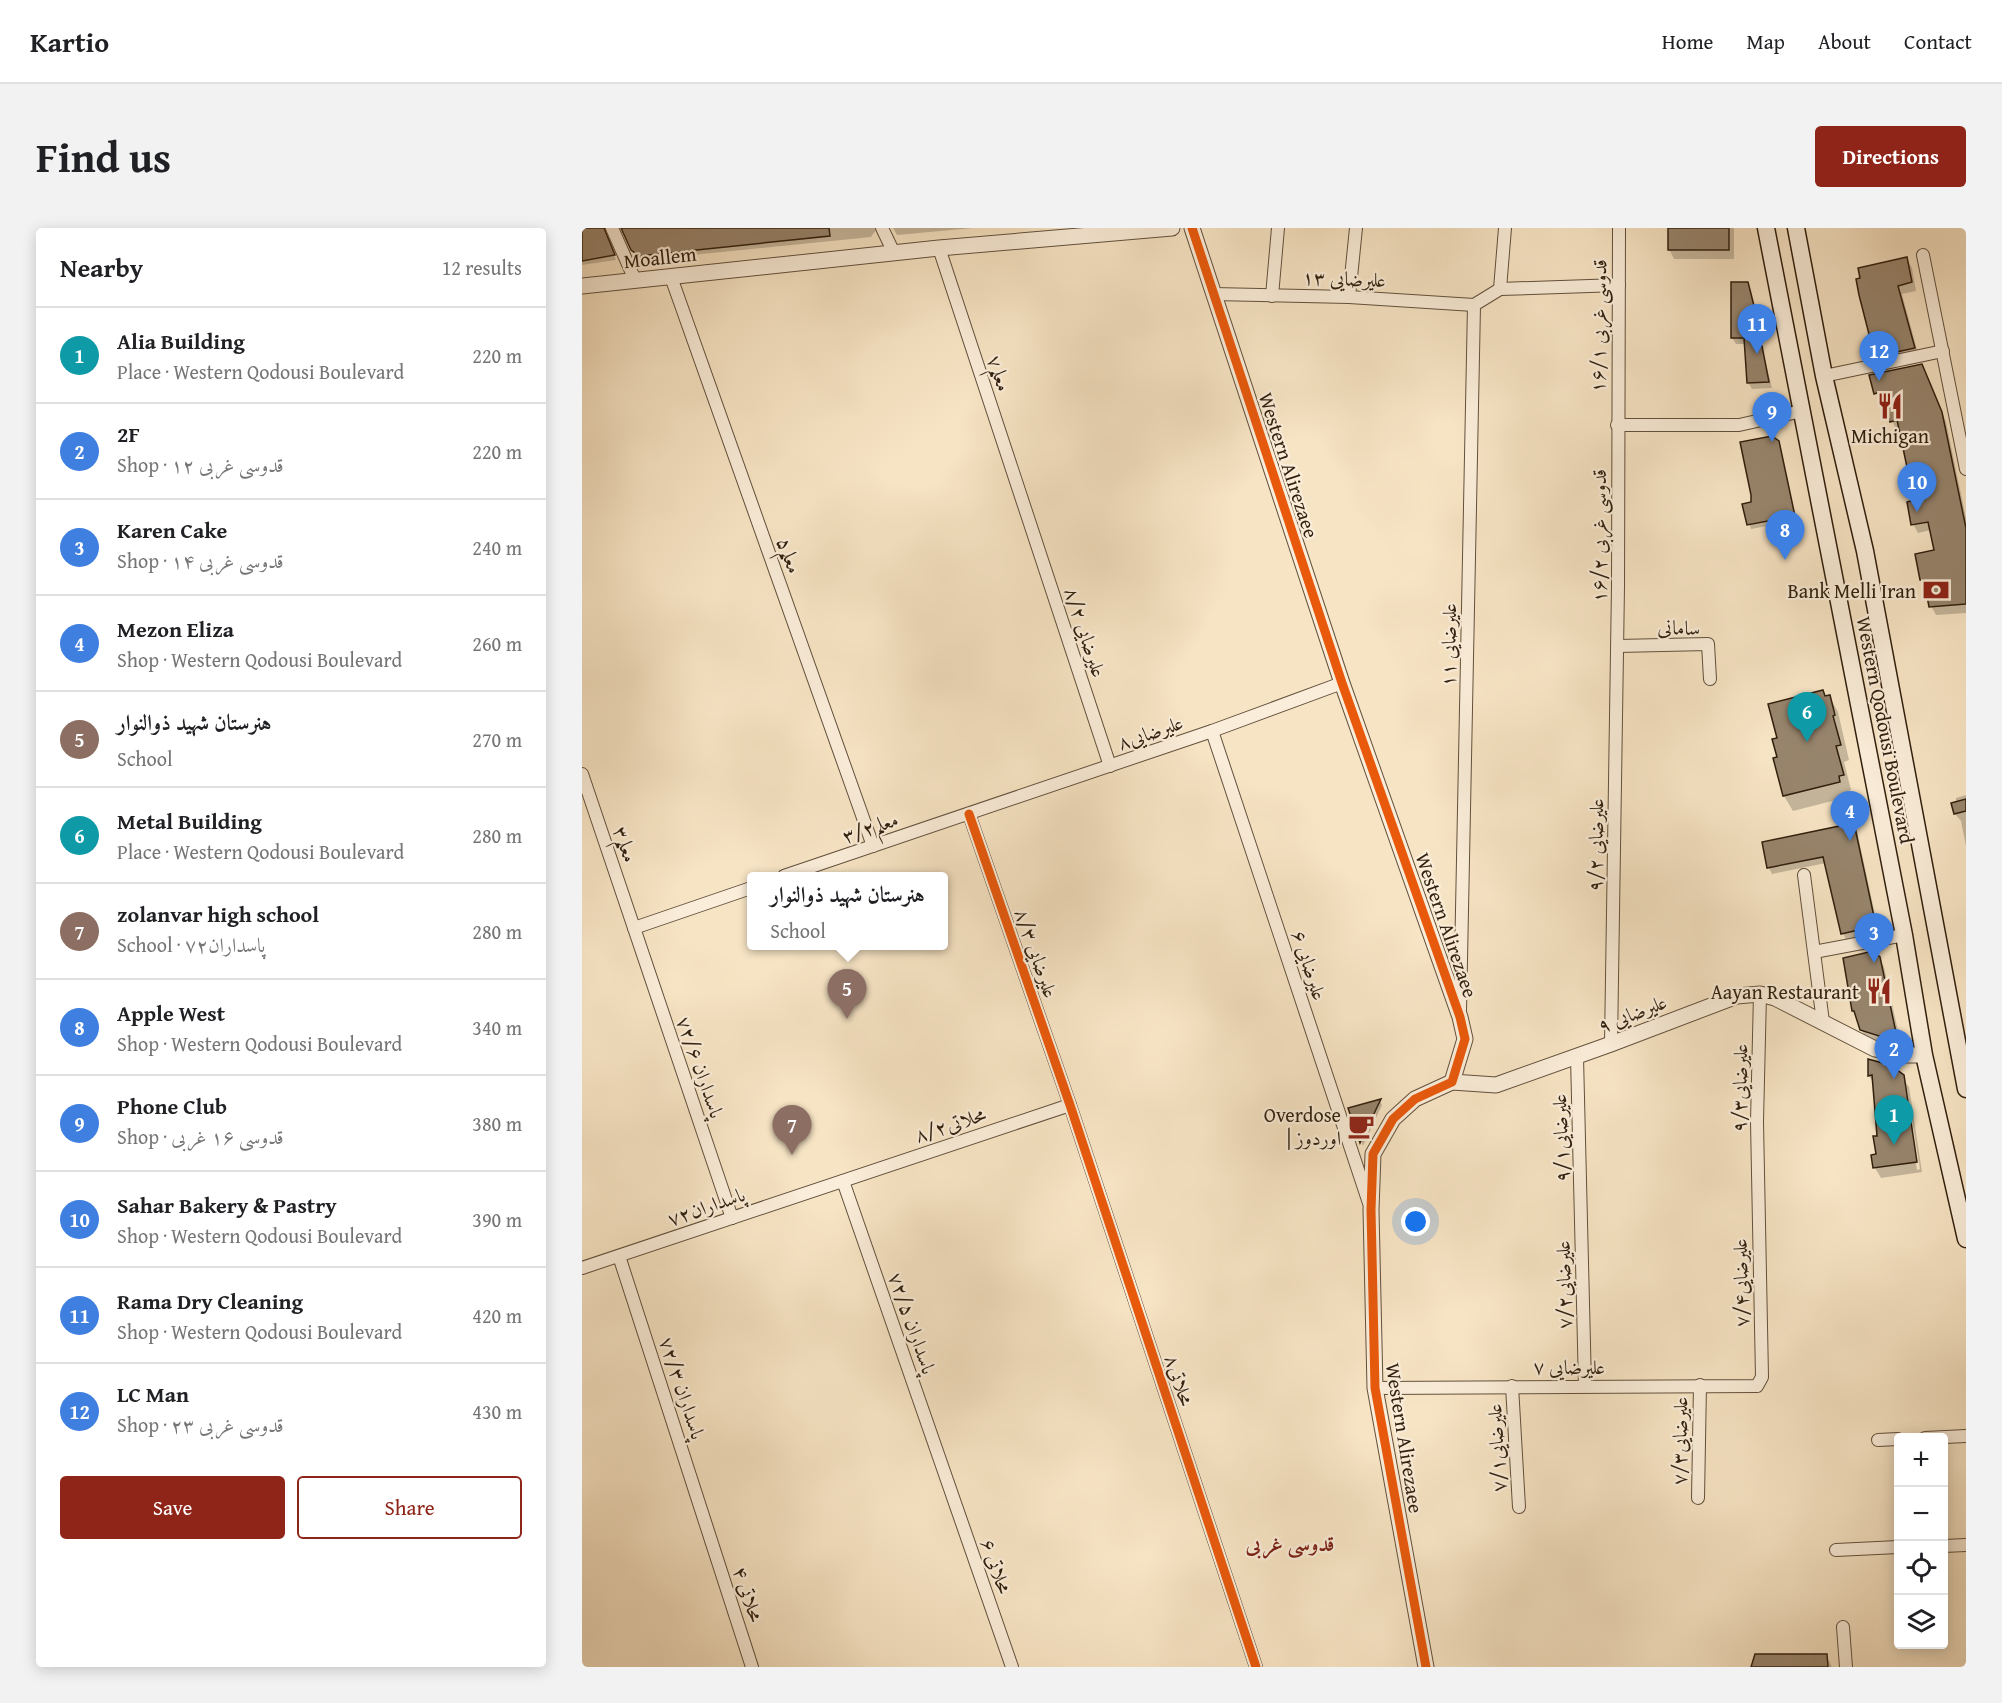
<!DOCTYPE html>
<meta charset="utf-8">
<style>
body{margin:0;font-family:"Gentium Book Plus",Amiri,serif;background:#f2f2f2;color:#202124}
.controls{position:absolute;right:18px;bottom:18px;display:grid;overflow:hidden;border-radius:6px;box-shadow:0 3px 15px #0003}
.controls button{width:54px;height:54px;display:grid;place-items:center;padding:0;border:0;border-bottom:2px solid #e0e0e0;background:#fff;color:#202124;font:30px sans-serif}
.you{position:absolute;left:834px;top:994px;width:21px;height:21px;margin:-15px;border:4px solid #fff;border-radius:50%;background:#1a73e8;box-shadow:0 0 0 9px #1a73e833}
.badge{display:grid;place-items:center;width:39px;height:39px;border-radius:50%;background:#8f2418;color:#fff;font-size:20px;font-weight:700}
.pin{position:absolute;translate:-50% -50px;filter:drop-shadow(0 2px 3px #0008)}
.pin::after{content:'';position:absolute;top:32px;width:21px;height:18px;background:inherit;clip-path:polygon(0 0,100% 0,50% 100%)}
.popup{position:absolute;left:165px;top:644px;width:201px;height:78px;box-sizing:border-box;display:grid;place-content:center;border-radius:6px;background:#fff;filter:drop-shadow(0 2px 4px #0005);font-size:20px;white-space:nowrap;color:#757577}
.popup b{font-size:22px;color:#202124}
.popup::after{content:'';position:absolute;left:50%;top:100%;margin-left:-12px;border:12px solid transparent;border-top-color:#fff}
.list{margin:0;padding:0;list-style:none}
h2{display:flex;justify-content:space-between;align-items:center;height:78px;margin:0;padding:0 24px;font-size:26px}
h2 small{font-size:20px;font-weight:400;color:#757577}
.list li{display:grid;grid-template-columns:39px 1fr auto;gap:18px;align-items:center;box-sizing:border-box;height:96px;padding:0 24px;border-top:2px solid #e0e0e0}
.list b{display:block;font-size:22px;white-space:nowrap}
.list p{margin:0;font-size:20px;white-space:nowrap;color:#757577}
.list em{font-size:20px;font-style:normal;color:#757577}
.actions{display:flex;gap:12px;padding:18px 24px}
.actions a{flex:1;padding:14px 0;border:2px solid #8f2418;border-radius:6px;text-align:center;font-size:21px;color:#8f2418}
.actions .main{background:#8f2418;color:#fff}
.icon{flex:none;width:33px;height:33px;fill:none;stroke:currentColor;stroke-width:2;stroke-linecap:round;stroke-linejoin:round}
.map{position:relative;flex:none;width:1384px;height:1439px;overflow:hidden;border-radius:6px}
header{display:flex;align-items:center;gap:36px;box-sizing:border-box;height:84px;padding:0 30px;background:#fff;border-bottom:2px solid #e0e0e0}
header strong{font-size:28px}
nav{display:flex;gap:33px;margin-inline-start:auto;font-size:21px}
.intro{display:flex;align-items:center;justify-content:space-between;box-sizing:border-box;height:144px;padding:0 36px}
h1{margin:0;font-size:42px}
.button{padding:15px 27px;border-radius:6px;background:#8f2418;color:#fff;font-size:21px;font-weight:700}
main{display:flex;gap:36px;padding:0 36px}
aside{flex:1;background:#fff;border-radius:6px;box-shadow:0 3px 15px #0003}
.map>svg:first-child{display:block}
.shadow{fill:#0003}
.building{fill:#98856d;stroke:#311f0e;stroke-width:1.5}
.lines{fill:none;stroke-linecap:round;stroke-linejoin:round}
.minor-casing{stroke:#62503c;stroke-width:14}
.tertiary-casing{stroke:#62503c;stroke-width:17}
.secondary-casing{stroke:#311f0e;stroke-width:19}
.minor{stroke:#faedd9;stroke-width:12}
.tertiary{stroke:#faedd9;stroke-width:15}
.secondary{stroke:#faedd9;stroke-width:16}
.cycleway-casing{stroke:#faedd9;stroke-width:13}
.cycleway{stroke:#e8590c;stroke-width:9}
.labels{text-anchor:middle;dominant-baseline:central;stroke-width:4.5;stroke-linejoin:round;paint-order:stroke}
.street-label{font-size:20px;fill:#311f0e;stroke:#faedd9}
.poi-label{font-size:20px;fill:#311f0e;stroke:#faedd9;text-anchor:end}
.neighbourhood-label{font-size:21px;font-weight:bold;fill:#7a1f14;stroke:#faedd9}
</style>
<header>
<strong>Kartio</strong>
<nav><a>Home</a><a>Map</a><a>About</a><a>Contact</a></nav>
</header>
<div class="intro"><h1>Find us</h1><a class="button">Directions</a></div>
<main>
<aside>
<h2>Nearby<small>12 results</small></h2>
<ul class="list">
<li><span class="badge" style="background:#0f9aa8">1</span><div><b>Alia Building</b><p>Place · Western Qodousi Boulevard</p></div><em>220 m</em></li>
<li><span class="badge" style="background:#3f7fe0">2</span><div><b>2F</b><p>Shop · ۱۲ قدوسی غربی</p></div><em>220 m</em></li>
<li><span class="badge" style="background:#3f7fe0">3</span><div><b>Karen Cake</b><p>Shop · ۱۴ قدوسی غربی</p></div><em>240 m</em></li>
<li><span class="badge" style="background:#3f7fe0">4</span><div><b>Mezon Eliza</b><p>Shop · Western Qodousi Boulevard</p></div><em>260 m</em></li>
<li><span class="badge" style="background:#8d6e63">5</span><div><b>هنرستان شهید ذوالنوار</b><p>School</p></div><em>270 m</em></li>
<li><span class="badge" style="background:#0f9aa8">6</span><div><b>Metal Building</b><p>Place · Western Qodousi Boulevard</p></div><em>280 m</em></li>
<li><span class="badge" style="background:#8d6e63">7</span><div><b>zolanvar high school</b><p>School · پاسداران۷۲</p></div><em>280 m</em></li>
<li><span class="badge" style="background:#3f7fe0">8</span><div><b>Apple West</b><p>Shop · Western Qodousi Boulevard</p></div><em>340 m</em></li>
<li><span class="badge" style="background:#3f7fe0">9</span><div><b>Phone Club</b><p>Shop · قدوسی ۱۶ غربی</p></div><em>380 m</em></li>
<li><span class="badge" style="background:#3f7fe0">10</span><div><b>Sahar Bakery &amp; Pastry</b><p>Shop · Western Qodousi Boulevard</p></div><em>390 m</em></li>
<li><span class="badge" style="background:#3f7fe0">11</span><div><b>Rama Dry Cleaning</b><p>Shop · Western Qodousi Boulevard</p></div><em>420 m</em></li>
<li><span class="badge" style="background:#3f7fe0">12</span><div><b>LC Man</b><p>Shop · ۲۳ قدوسی غربی</p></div><em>430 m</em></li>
</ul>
<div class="actions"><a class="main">Save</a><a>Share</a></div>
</aside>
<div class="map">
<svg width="1384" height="1439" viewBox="0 0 1384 1439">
<rect width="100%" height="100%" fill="#f7e4c4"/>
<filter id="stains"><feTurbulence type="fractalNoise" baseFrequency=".00333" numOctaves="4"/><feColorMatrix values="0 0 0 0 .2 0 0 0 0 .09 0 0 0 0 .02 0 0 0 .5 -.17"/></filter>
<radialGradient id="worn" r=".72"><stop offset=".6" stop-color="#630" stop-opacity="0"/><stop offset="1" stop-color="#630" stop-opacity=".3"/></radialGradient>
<g class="shadow">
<polygon points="0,0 26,0 24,6 34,32 0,37"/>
<polygon points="41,0 295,0 289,9 60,32 53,27"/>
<polygon points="311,0 391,0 315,7"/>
<polygon points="1087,0 1152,0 1152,31 1092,31 1087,21"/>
<polygon points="1325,31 1330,40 1334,63 1320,66 1337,129 1303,136 1289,109"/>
<polygon points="1165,55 1169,62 1177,95 1181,123 1190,160 1170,161 1166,154 1164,116 1154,116 1150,110"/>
<polygon points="1339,138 1364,194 1384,290 1384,385 1354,387 1349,378 1345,360 1340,352 1354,324 1349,302 1336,305 1331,296 1334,274 1318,201 1314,202 1302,173 1299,174 1294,165"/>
<polygon points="1196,215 1213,293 1169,301 1162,277 1171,275"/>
<polygon points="1247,468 1256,484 1267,532 1262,534 1269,562 1264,564 1266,569 1211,583 1202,568 1193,531 1197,531 1197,511 1243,469"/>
<polygon points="1384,567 1384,618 1379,593 1373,586 1374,570"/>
<polygon points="1271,597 1275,603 1297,705 1264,712 1261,705 1244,635 1190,646 1187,640 1182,616"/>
<polygon points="1297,730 1302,739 1320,821 1284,811 1271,783"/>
<polygon points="1287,833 1321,848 1323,853 1321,853 1335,942 1338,941 1324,855 1327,859 1340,944 1299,950 1293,940 1296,928 1296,909 1292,856 1287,848"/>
<polygon points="798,873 800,877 781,918 768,881"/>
<polygon points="1244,1427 1250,1439 1170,1439"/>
</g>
<g class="building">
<polygon points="0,0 22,0 33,27 0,33"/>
<polygon points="39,0 247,0 248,8 57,28 49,22"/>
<rect x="1086" y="0" width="61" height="22"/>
<polygon points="1325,29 1330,54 1316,58 1333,120 1296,128 1292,109 1288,110 1277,67 1274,51 1278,50 1276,40"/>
<polygon points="1149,54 1166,54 1174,86 1178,118 1180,118 1187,154 1165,155 1162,110 1149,110"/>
<polygon points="1340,136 1360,184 1384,300 1384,376 1347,379 1342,352 1338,352 1333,326 1352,322 1346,294 1329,297 1325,274 1332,272 1315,192 1308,194 1298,164 1292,166 1287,147"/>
<polygon points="1190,208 1197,213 1213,288 1165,297 1160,276 1169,274 1169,267 1158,214"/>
<polygon points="1241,462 1243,468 1248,467 1253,487 1251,488 1259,517 1254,518 1262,547 1257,548 1258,554 1201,568 1191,530 1195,529 1190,511 1195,510 1186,476"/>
<polygon points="1384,571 1384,583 1372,586 1369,575"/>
<polygon points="1272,595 1294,698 1259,706 1241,629 1185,640 1180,614"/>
<polygon points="1291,723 1298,729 1316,814 1278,802 1272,783 1270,783 1261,730"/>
<polygon points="1286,831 1308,837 1322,847 1335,934 1291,940 1289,927 1294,926 1291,908 1295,908 1290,847 1286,848"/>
<polygon points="799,871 778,915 766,880"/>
<polygon points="1173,1426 1245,1426 1246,1439 1169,1439"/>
</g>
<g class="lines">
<g class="minor-casing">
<g id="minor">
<polyline points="30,0 53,52"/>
<polyline points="300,0 312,25"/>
<polyline points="357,20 528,538"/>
<polyline points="1341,27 1384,241"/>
<polyline points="89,49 291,618"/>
<polyline points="918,61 1037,57"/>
<polyline points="918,61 923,0"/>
<polyline points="631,66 767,69 892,77"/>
<polyline points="690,68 696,0"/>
<polyline points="767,69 774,0"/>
<polyline points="1242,148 1361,123"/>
<polyline points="1035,197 1157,197 1220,183"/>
<polyline points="1036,418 1126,416 1128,451"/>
<polyline points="630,503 787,975"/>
<polyline points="0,546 150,990"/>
<polyline points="387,586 488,877 674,1439"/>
<polyline points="1222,647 1241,794"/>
<polyline points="202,648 630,503 760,455"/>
<polyline points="52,700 169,660"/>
<polyline points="1232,724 1322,707"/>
<polyline points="878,783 892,77 918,61"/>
<polyline points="1029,816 1036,358 1037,0"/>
<polyline points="995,829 1003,1158"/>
<polyline points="261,953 430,1439"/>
<polyline points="37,1028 170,1439"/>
<polyline points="0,1040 488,877"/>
<polyline points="930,1158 937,1279"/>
<polyline points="793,1160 1175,1158 1180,1149 1175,894 1178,766"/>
<polyline points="1343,1210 1384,1208"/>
<polyline points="1296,1212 1316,1211"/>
<polyline points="1116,1270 1118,1157"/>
<polyline points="1362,1318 1384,1317"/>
<polyline points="1254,1322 1316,1319"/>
<polyline points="1261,1399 1264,1439"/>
</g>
</g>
<g class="tertiary-casing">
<g id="tertiary">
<polyline points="610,0 760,455 878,789 883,811 870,854 833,871 811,891 791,926 789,982 793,1160 844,1439"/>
<polyline points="0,58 357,20 590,0"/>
<polyline points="870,854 914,857 1029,816 1155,768 1178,766 1193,770 1293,821 1320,827 1342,827"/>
</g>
</g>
<g class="secondary-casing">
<g id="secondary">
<polyline points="1184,0 1322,707 1342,827 1384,1011"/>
<polyline points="1214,0 1242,148 1283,323 1384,861"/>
</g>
</g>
<use href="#minor" class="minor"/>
<use href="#tertiary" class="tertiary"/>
<use href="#secondary" class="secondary"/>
<g class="cycleway-casing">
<g id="cycleway">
<polyline points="610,0 760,455 878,789 883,811 870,854 833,871 811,891 791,926 789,982 793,1160 844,1439"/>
<polyline points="387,586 488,877 674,1439"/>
</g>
</g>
<use href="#cycleway" class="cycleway"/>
</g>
<defs>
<g id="restaurant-bare" transform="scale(2.07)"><path d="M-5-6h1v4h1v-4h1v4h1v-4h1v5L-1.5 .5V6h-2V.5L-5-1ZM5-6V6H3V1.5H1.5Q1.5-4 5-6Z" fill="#8f2418" stroke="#faedd9" stroke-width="2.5" paint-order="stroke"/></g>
<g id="bank-bare" transform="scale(2.07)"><path d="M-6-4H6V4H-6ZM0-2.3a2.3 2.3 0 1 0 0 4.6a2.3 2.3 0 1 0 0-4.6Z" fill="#8f2418" stroke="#faedd9" stroke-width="2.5" paint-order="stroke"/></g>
<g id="cafe-bare" transform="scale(2.07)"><path d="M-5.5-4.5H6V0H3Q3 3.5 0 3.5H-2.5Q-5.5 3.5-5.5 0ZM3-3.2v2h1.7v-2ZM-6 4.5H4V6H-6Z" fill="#8f2418" stroke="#faedd9" stroke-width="2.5" paint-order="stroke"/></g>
</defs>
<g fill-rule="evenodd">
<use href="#restaurant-bare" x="1308" y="178"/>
<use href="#bank-bare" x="1354" y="362"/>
<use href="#restaurant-bare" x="1297" y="763"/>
<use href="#cafe-bare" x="779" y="898"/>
</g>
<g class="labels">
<g class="street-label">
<text transform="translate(78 29) rotate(-6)">Moallem</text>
<text transform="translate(762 50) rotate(2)">۱۳ علیرضایی</text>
<text transform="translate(1016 98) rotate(-89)">۱۶/۱ قدوسی غربی</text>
<text transform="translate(418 145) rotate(72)">معلم۷</text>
<text transform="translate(707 237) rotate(72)">Western Alirezaee</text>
<text transform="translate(1016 308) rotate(-90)">۱۶/۲ قدوسی غربی</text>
<text transform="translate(208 327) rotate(70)">معلم۵</text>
<text transform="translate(1097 399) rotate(2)">سامانی</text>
<text transform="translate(504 404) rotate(72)">علیرضایی ۸/۲</text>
<text transform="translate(866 417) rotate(-89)">۱۱ علیرضایی</text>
<text transform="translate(1304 502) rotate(79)">Western Qodousi Boulevard</text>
<text transform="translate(568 504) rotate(-19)">علیرضایی۸</text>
<text transform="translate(288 599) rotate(-19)">معلم۳/۲</text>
<text transform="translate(44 616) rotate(71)">معلم۳</text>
<text transform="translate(1013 617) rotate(-89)">۹/۲ علیرضایی</text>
<text transform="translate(865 697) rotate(71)">Western Alirezaee</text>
<text transform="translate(455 725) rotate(71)">۸/۳ علیرضایی</text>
<text transform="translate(728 737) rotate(72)">۶ علیرضایی</text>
<text transform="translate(1050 785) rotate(-21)">۹ علیرضایی</text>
<text transform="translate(119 839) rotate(71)">۷۲/۶ پاسداران</text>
<text transform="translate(1157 860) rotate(-89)">علیرضایی۹/۳</text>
<text transform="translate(368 896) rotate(-18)">محلاتی۸/۲</text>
<text transform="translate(978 910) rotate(-92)">علیرضایی۹/۱</text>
<text transform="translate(124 978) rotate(-19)">پاسداران۷۲</text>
<text transform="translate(1158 1055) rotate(-91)">علیرضایی۷/۴</text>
<text transform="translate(981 1057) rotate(-91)">علیرضایی۷/۲</text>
<text transform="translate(331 1095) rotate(71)">۷۲/۵ پاسداران</text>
<text x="987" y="1138">۷ علیرضایی</text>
<text transform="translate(598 1152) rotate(72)">محلاتی۸</text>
<text transform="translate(101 1160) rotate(72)">۷۲/۳ پاسداران</text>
<text transform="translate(823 1210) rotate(81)">Western Alirezaee</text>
<text transform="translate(1097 1213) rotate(-89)">علیرضایی۷/۳</text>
<text transform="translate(914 1220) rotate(-93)">علیرضایی۷/۱</text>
<text transform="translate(415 1338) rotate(71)">۶ محلاتی</text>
<text transform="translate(167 1366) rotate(72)">۴ محلاتی</text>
</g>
<g class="poi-label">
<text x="1308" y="207" text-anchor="middle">Michigan</text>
<text x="1334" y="362">Bank Melli Iran</text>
<text x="1277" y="763">Aayan Restaurant</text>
<text x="759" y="886">Overdose<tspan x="759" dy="23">| اوردوز</tspan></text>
</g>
<g class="neighbourhood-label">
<text x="708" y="1315">قدوسی غربی</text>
</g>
</g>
<rect width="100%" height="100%" filter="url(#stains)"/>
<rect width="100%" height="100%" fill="url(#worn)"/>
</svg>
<div class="controls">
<button>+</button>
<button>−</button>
<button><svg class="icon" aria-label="locate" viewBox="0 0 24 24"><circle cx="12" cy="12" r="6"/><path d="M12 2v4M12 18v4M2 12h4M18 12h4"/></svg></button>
<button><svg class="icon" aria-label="layers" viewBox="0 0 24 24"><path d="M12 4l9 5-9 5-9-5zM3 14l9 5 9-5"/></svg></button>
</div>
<div class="you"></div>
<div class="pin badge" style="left:1312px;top:917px;background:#0f9aa8">1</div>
<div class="pin badge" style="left:1312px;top:851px;background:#3f7fe0">2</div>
<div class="pin badge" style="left:1292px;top:735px;background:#3f7fe0">3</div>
<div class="pin badge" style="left:1268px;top:613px;background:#3f7fe0">4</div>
<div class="pin badge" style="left:265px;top:791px;background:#8d6e63">5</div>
<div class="popup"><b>هنرستان شهید ذوالنوار</b>School</div>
<div class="pin badge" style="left:1225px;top:514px;background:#0f9aa8">6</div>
<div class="pin badge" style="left:210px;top:927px;background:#8d6e63">7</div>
<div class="pin badge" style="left:1203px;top:332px;background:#3f7fe0">8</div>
<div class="pin badge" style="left:1190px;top:214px;background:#3f7fe0">9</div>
<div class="pin badge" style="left:1335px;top:284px;background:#3f7fe0">10</div>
<div class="pin badge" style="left:1175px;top:126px;background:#3f7fe0">11</div>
<div class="pin badge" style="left:1297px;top:153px;background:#3f7fe0">12</div>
</div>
</main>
